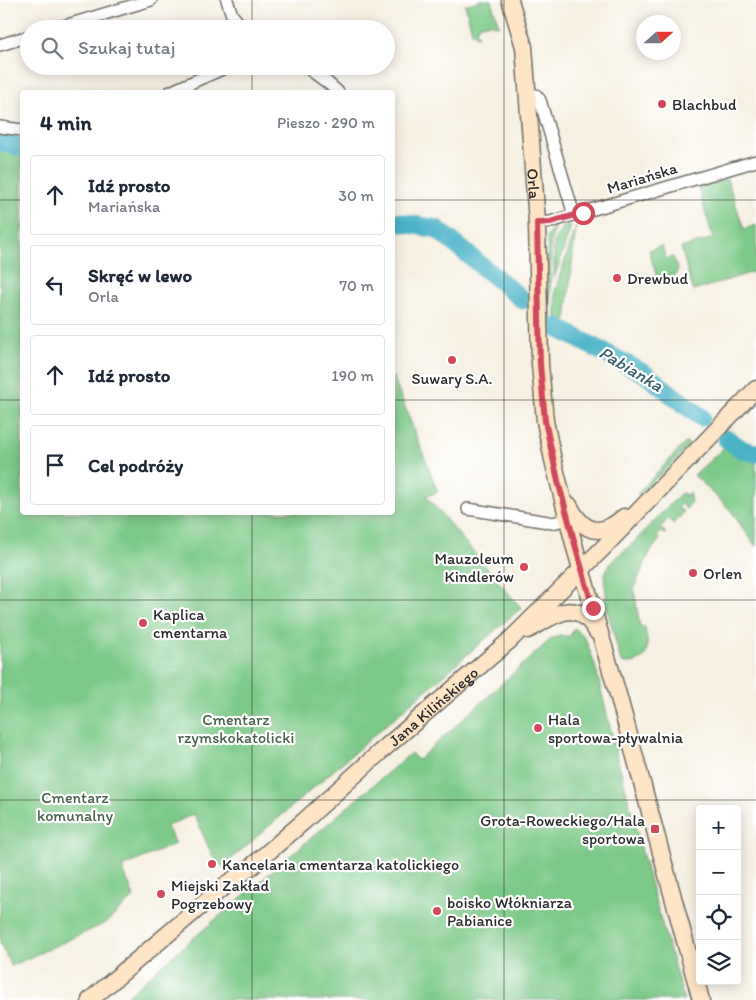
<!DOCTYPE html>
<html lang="pl">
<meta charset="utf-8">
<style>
body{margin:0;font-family:Itim,sans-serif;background:#f2f2f3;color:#1f2937}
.controls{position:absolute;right:15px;bottom:15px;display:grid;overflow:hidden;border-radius:5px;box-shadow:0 2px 12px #0003}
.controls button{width:45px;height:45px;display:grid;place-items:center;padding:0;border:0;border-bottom:1px solid #e0e1e3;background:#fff;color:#1f2937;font:25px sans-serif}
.compass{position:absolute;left:636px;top:15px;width:45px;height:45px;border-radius:50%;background:#fff;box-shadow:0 2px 12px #0003;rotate:69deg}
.stop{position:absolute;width:15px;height:15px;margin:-11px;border:4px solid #d1495b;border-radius:50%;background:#fff}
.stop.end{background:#d1495b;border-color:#fff;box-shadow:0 1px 5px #0008}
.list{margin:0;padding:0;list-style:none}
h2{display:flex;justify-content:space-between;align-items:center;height:65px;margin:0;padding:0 20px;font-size:21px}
h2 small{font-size:16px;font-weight:400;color:#747a83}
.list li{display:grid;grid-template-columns:32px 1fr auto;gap:15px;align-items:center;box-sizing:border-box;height:80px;margin:0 10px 10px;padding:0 10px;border:1px solid #e0e1e3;border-radius:5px}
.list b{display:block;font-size:19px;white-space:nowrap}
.list p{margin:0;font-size:16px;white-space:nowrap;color:#747a83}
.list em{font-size:16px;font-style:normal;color:#747a83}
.icon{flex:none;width:28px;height:28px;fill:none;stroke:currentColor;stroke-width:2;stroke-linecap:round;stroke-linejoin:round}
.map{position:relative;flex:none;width:756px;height:1000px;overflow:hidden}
.search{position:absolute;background:#fff;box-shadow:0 2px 12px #0003;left:20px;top:20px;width:375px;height:55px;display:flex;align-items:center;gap:12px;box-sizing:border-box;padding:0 18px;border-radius:28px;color:#747a83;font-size:19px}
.panel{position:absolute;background:#fff;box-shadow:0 2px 12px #0003;left:20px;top:90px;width:375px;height:425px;border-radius:5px}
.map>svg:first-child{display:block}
.green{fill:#7dc987;stroke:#547a59}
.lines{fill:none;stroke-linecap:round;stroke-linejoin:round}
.river{stroke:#49b2c7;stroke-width:19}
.street-casing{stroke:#72706b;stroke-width:14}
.secondary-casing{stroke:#72706b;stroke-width:19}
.street{stroke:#fff;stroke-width:11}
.secondary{stroke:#fde5c5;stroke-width:16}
.route{stroke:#d1495b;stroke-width:6}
.grid{fill:none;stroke:#2b2b2b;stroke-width:1;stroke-opacity:0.55}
.poi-dot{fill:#d1495b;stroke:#fff;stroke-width:2}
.labels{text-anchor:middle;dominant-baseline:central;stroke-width:4.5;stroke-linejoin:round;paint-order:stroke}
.poi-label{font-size:16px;fill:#2b2b2b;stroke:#fff;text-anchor:start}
.street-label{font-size:16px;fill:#2b2b2b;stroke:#fff}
.park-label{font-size:16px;fill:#48624b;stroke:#fff}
.water-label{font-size:18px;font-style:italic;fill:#376169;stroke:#fff}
</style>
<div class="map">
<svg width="756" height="1000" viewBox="0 0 756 1000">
<rect width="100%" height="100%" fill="#fff"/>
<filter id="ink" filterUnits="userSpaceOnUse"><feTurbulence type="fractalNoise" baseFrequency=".02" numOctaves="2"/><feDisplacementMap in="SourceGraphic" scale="10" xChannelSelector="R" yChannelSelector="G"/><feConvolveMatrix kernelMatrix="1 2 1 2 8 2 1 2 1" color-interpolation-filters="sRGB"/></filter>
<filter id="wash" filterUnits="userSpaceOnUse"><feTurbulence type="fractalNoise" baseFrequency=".0096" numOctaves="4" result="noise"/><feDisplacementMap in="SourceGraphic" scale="20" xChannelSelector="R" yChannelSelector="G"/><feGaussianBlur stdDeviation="1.12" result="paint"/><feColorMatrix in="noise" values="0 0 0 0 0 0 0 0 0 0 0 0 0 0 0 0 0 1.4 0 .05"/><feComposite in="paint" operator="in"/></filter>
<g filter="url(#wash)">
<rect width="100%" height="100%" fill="#f6f0e1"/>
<g class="green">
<polygon points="481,0 491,0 499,26 491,24 490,23 478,26 478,28 476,29 478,36 476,36 472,32 465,5"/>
<polygon points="0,147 22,153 22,512 392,512 393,376 438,492 426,496 521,608 222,867 212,855 194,814 167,826 175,844 122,867 134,897 106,923 11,966 0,943"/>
<polygon points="727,179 744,229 756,225 756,271 693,291 681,248 713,238 698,188"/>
<polygon points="570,225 571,226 554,279 554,240 562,228"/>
<polygon points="576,227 566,321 556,317 555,290"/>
<polygon points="555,228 555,230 551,240 550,350 547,342 547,237 552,229"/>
<polygon points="662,246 666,259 673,257 678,270 675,275 662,279 657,277 656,275 649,250"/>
<polygon points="731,441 743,450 756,453 756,547 731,511 694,475"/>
<polygon points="686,442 688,444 688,446 671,465 639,494 637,494"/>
<path d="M689 492 691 502 686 509 684 507 685 506 682 504 678 508 684 512 673 524 668 519 660 528 666 533 665 534 662 532 657 536 660 539 650 552 634 588 640 627H645C646 634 648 642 647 648 646 662 632 665 621 662L605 601C609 591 601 584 606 571 612 558 623 553 633 543 649 527 663 511 679 495L682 493 686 495Z"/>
<polygon points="574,628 580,633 586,640 595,665 617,756 650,882 684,1000 123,1000 163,964 411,753 418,760 552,638 560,636 570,636"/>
</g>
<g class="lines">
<g class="river">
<polyline points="0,141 22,147"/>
<polyline points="392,221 437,229 523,300"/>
<polyline points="556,327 645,374 701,417"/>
<polyline points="727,439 743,450 756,453"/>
</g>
</g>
</g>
<g filter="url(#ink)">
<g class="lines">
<g class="street-casing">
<g id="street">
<polyline points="227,0 232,15 244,29"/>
<polyline points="54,29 151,0"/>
<polyline points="0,45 29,36"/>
<polyline points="305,66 328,83 338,92"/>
<polyline points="170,92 229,66"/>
<polyline points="528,96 536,95 540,100 574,215"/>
<polyline points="0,127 22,130"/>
<polyline points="537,223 550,222 756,161"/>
<polyline points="468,509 548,522 552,523 568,519"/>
</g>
</g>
<g class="secondary-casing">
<g id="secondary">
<path id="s1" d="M510 0 524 47 537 223 540 364 545 421 553 460 575 548 619 698 701 1000"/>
<path d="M569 505C583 533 600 538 624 517"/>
<path d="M528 630C554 616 576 595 597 632"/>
<path id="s2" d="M90 1000 228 883 251 867 303 822 380 752 509 641 602 549 756 389"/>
</g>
</g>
<use href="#street" class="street"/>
<use href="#secondary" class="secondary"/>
</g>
</g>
<g class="lines" filter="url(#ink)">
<polyline class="route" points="583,213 550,222 537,223 540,364 545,421 558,481 576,548 593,608"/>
</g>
<path class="grid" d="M252 0V29M504 0V1000M252 66V92M0 200H22M392 200H756M0 400H22M392 400H756M252 512V1000M0 600H756M0 800H756"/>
<g class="poi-dot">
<circle cx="662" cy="104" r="5"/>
<circle cx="617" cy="278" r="5"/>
<circle cx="452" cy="360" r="5"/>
<circle cx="524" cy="567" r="5"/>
<circle cx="693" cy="573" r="5"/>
<circle cx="143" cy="623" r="5"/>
<circle cx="538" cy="728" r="5"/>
<rect x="650" y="824" width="10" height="10" rx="2.5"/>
<circle cx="212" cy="864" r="5"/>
<circle cx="161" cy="894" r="5"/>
<circle cx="437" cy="911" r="5"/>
</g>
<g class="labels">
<g class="poi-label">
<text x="672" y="104">Blachbud</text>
<text x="627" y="278">Drewbud</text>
<text x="452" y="378" text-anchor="middle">Suwary S.A.</text>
<text x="514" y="558" text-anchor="end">Mauzoleum<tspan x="514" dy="18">Kindlerów</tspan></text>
<text x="703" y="573">Orlen</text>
<text x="153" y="614">Kaplica<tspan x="153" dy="18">cmentarna</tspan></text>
<text x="548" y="719">Hala<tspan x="548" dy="18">sportowa-pływalnia</tspan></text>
<text x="645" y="820" text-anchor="end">Grota-Roweckiego/Hala<tspan x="645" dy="18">sportowa</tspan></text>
<text x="222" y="864">Kancelaria cmentarza katolickiego</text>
<text x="171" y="885">Miejski Zakład<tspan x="171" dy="18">Pogrzebowy</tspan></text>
<text x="447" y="902">boisko Włókniarza<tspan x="447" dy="18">Pabianice</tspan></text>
</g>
<g class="street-label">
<text transform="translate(642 178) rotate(-17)">Mariańska</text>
<text stroke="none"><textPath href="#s1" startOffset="186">Orla</textPath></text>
<text stroke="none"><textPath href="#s2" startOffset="452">Jana Kilińskiego</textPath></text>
</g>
<g class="park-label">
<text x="236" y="719">Cmentarz<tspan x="236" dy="18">rzymskokatolicki</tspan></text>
<text x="75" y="797">Cmentarz<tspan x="75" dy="18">komunalny</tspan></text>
</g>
<g class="water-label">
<text transform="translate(631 369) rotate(31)">Pabianka</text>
</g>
</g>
</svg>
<div class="controls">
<button>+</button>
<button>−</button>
<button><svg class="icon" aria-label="locate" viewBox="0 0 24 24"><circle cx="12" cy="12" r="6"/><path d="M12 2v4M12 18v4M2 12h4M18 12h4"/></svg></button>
<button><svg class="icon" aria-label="layers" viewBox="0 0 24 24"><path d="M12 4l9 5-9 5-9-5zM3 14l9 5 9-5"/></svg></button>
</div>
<svg class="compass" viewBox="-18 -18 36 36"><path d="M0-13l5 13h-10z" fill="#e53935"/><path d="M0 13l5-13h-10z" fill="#747a83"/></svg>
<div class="stop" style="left:583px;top:213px"></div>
<div class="stop end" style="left:593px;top:608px"></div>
<div class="search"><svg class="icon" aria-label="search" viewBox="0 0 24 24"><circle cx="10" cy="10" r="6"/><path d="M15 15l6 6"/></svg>Szukaj tutaj</div>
<section class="panel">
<h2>4 min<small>Pieszo · 290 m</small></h2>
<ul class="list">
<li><svg class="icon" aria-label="ahead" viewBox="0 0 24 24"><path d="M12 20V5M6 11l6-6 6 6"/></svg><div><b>Idź prosto</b><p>Mariańska</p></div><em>30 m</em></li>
<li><svg class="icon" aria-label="left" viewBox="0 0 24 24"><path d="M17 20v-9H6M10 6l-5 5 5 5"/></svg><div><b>Skręć w lewo</b><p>Orla</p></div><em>70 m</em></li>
<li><svg class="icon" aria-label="ahead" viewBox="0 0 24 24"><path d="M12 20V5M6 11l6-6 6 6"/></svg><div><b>Idź prosto</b></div><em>190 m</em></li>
<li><svg class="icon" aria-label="arrive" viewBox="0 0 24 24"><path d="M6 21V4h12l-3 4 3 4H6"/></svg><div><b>Cel podróży</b></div></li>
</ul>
</section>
</div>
